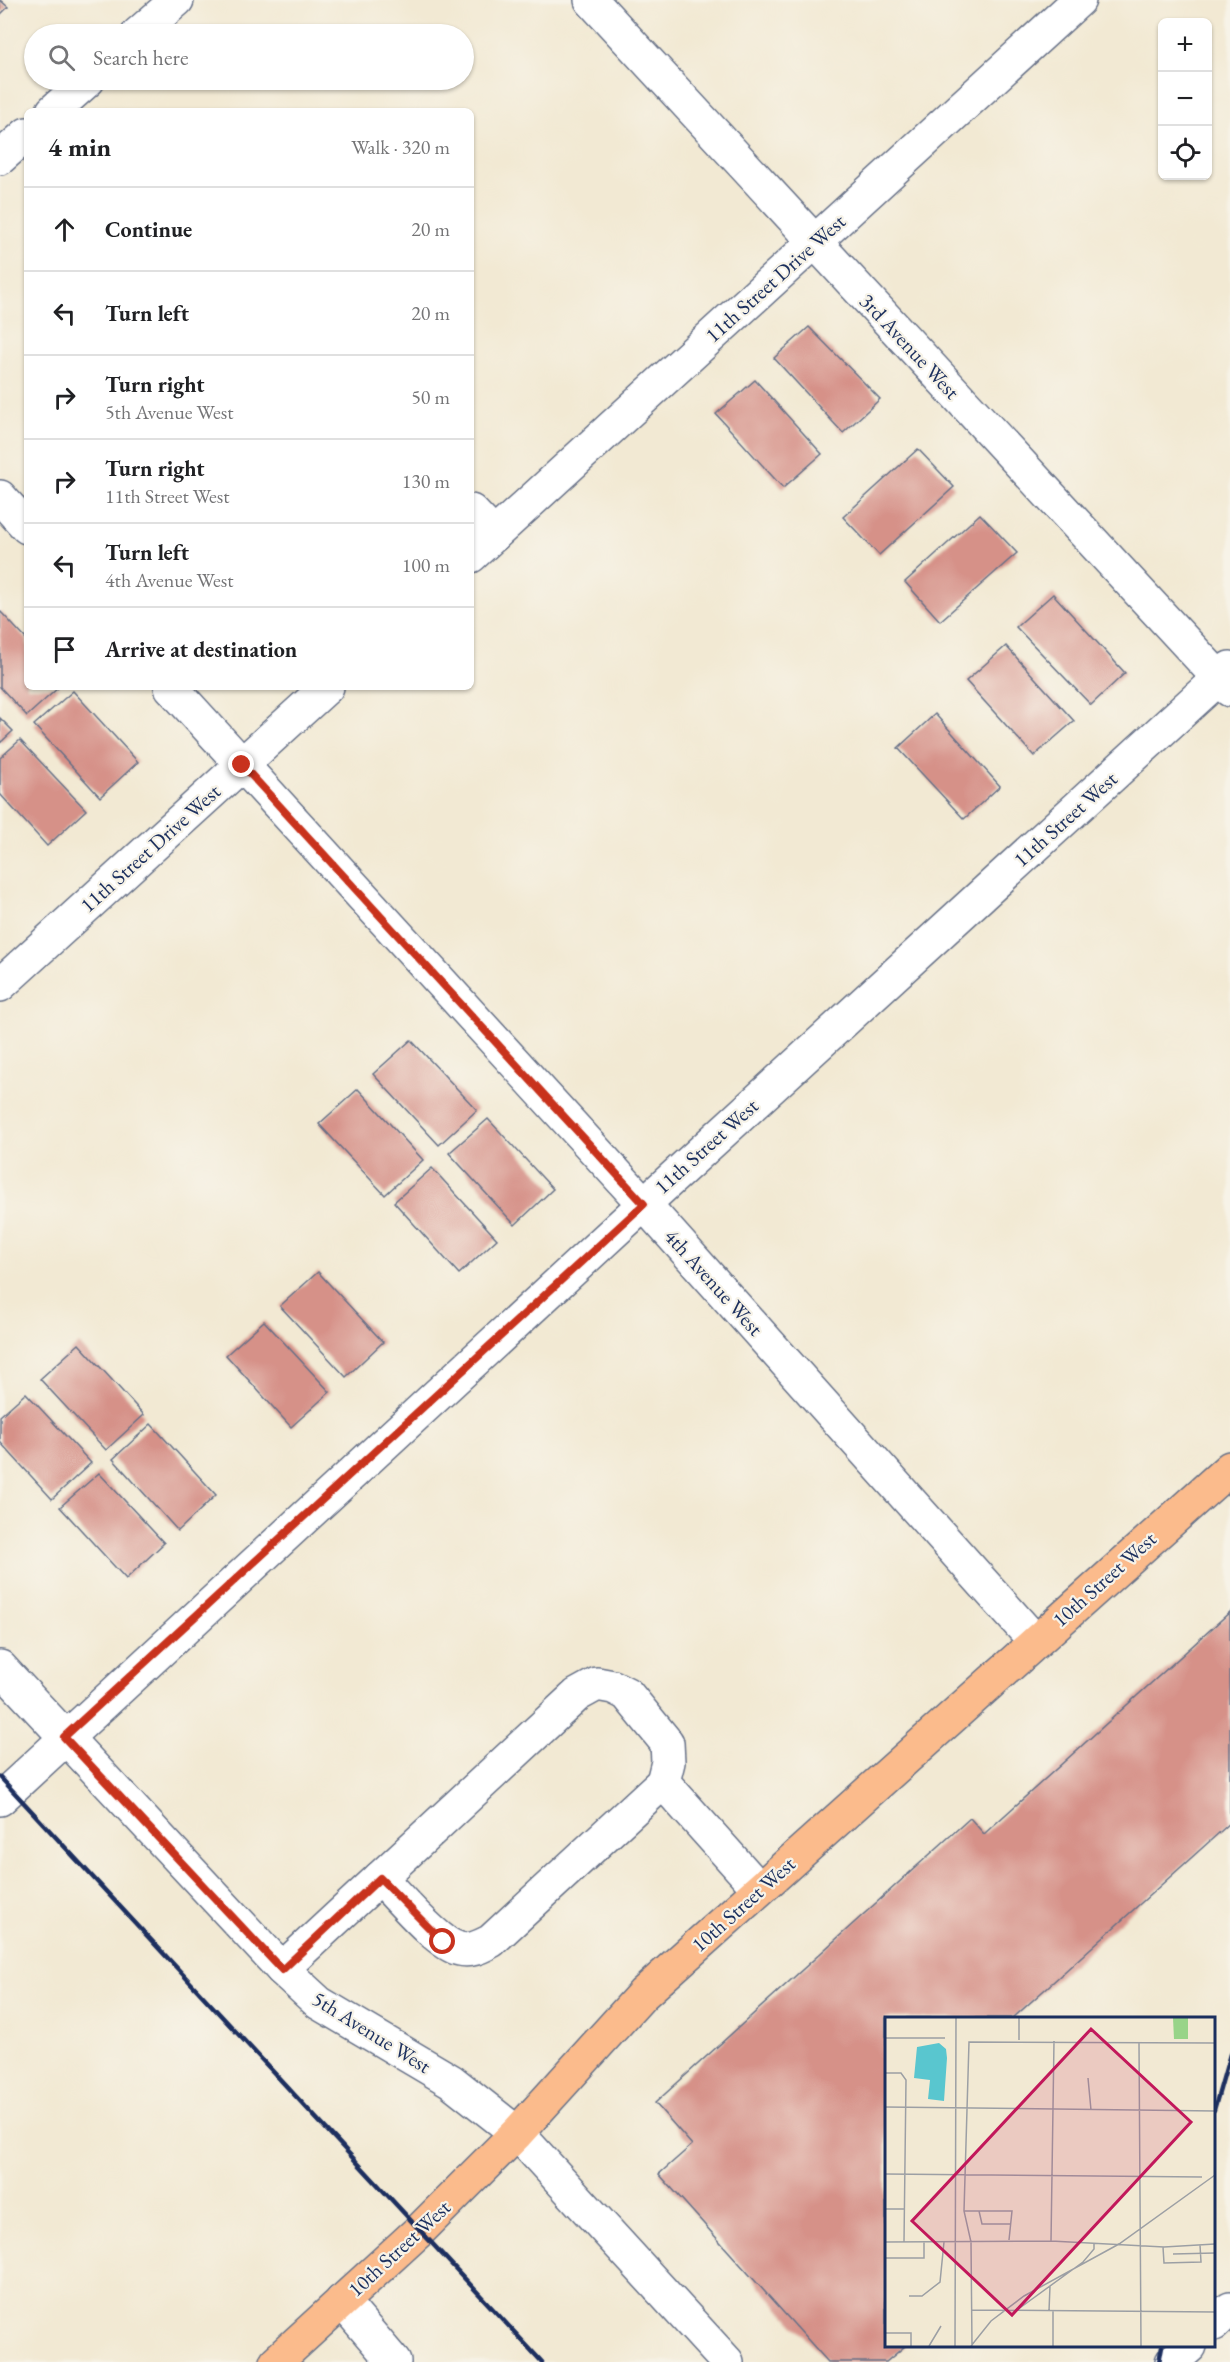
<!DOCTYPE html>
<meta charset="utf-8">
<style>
body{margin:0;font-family:"EB Garamond",serif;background:#f6f6f6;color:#202124}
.controls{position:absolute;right:18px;top:18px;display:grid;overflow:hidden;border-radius:9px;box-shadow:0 2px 4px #0004}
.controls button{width:54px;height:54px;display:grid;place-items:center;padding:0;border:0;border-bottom:2px solid #e0e0e0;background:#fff;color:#202124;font:30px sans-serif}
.stop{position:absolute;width:18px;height:18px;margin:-14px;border:4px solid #c8321e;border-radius:50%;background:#fff}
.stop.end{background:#c8321e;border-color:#fff;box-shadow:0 2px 6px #0008}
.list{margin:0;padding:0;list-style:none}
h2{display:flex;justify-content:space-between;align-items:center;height:78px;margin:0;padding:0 24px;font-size:26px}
h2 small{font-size:20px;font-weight:400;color:#757577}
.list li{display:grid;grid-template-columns:39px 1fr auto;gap:18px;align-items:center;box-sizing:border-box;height:84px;padding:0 24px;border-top:2px solid #e0e0e0}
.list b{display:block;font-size:22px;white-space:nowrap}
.list p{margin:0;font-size:20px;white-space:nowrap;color:#757577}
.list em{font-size:20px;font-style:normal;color:#757577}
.icon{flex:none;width:33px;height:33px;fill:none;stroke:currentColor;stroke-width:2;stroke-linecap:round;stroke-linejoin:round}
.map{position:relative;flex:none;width:1230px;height:2362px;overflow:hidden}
.search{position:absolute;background:#fff;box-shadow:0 2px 4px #0004;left:24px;top:24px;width:450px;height:66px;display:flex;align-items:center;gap:15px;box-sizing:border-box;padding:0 21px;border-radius:33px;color:#757577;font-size:22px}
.panel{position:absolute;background:#fff;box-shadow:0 2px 4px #0004;left:24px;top:108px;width:450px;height:582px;border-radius:9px}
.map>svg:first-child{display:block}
.building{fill:#d69188}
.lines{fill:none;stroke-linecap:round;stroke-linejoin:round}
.minor-casing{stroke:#667087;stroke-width:36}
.major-casing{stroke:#667087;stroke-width:36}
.minor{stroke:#fff;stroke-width:33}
.major{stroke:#fbbb8c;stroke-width:33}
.rail{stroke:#1b2f5e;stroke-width:4.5}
.route{stroke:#c8321e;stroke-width:8}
.labels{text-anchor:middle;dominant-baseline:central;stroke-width:4.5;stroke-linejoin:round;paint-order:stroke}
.street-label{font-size:21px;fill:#1b2f5e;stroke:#f7f3e8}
.inset-road{fill:none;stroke:#9c9fa4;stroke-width:1.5}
.view{fill:#c2185b;fill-opacity:0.15;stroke:#c2185b;stroke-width:3}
.inset-edge{fill:none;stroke:#1b2f5e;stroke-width:3}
</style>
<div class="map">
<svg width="1230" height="2362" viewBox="0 0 1230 2362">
<rect width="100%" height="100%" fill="#f7f3e8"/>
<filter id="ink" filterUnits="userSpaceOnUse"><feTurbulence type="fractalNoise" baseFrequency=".0167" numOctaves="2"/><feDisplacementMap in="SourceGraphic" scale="12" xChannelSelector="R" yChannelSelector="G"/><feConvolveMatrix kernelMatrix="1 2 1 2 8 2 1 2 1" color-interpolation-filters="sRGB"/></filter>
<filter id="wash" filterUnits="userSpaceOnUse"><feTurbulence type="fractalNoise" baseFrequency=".008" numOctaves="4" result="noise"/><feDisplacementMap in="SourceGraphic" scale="24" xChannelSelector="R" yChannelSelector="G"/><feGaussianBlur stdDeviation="1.35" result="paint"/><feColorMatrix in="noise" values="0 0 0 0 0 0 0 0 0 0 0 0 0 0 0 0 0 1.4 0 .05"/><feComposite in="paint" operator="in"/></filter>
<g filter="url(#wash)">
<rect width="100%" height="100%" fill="#f2e9d3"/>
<g id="blocks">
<g class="building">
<polygon points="0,0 8,7 0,15"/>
<polygon points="809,327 880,399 843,433 774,358"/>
<polygon points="755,380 822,454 783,488 716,414"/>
<polygon points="918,449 954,487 879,555 843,517"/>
<polygon points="980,514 1017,553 940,621 905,582"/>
<polygon points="1053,594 1125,673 1091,705 1016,627"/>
<polygon points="0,611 27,640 27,687 59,687 27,716 0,687"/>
<polygon points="1006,646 1074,721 1034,756 966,681"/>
<polygon points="73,691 138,762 100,797 34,725"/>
<polygon points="935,714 1000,786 964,819 898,748"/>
<polygon points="0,718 13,731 0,743"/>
<polygon points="20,740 86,810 47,846 0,794 0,758"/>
<polygon points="411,1040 477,1110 439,1145 373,1074"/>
<polygon points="358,1089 423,1160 385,1195 319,1124"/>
<polygon points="488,1119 553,1189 515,1225 449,1153"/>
<polygon points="432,1168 497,1239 459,1274 394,1202"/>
<polygon points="318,1272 383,1342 346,1377 280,1306"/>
<polygon points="264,1321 330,1392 291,1427 226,1355"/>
<polygon points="79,1344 144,1415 106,1450 40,1379"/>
<polygon points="26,1393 91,1463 52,1499 0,1442 0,1416"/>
<polygon points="151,1424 216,1495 178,1531 113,1459"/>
<polygon points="99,1473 164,1543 126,1579 60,1507"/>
<polygon points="1230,1612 1230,1823 1013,2018 886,2018 886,2346 905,2346 886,2362 828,2362 659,2174 692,2145 655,2103 970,1818 984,1834"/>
</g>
</g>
</g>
<g filter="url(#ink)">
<use href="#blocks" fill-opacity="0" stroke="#667087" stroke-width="1.5"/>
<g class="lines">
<g class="minor-casing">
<g id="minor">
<polyline points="591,0 1230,690"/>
<polyline points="138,34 177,0"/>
<polyline points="53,111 88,80"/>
<polyline points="0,158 27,134"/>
<polyline points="0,497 27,527"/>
<polyline points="471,511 494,535"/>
<polyline points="471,556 1079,0"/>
<polyline points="171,687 644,1204 1035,1641"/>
<polyline points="0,985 327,687"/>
<polyline points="0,1667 282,1969 319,2003 451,2081 517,2133 727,2362"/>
<polyline points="0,1799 644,1204 1230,668"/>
<path d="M380 1878C397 1895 438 1945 460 1949 471 1952 481 1946 491 1941L663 1782"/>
<polyline points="282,1969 577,1695 597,1684 613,1687 627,1694 667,1743 668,1762 663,1782 759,1889"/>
<polyline points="342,2301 394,2362"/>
<polyline points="1214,2324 1230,2309"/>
<polyline points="1172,2362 1190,2346"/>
</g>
</g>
<g class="major-casing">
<polyline id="major" points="276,2362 420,2230 517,2133 643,1994 1230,1468"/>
</g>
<use href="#minor" class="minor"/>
<use href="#major" class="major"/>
<g class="rail">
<polyline points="0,1777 542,2362"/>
<polyline points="1214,2110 1230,2054"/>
<polyline points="1159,2362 1162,2346"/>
</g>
</g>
</g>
<g class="lines" filter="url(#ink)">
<polyline class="route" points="242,765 644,1204 64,1737 282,1970 380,1878 443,1942"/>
</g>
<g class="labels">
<g class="street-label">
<text transform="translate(775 278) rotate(-42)">11th Street Drive West</text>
<text transform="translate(910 346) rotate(47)">3rd Avenue West</text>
<text transform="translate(1065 819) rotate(-42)">11th Street West</text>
<text transform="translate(150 848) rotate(-42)">11th Street Drive West</text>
<text transform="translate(706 1146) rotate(-42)">11th Street West</text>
<text transform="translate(714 1282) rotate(48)">4th Avenue West</text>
<text transform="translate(1104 1579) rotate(-42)">10th Street West</text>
<text transform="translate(743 1904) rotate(-42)">10th Street West</text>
<text transform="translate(372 2032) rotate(32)">5th Avenue West</text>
<text transform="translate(399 2248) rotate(-43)">10th Street West</text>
</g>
</g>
<g transform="translate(885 2017)">
<rect width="330" height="330" fill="#f2e9d3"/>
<path d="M288 1H303V22H289Z" fill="#98d488"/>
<path d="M54 26 61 32 62 41 59 84 43 82 45 63 29 61 32 30Z" fill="#59c6cf"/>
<path class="inset-road" d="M134 1V23M0 21H60M254 26 256 329M0 56H16L21 63 19 225M203 61 206 93M0 90 330 94M0 157 317 160M0 192H20M79 194H127L124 223M94 194 97 207H125M166 224 169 24M0 225 166 224 279 230 330 227M278 230 279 246 316 245 315 228M288 237 330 236M0 241H39V225M24 279H37L55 265 59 225M86 293 330 295M132 293 198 245 209 232V226M164 294 165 269M168 294V329M0 316H26V329M44 329 56 309M70 329 71 1M86 329 106 304 139 279 234 227 330 158M87 329 86 225 79 194 84 25 330 26"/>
<path class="view" d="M206 12 306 105 127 298 27 204Z"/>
<rect width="330" height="330" class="inset-edge"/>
</g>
</svg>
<div class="controls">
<button>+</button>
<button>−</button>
<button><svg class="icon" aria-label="locate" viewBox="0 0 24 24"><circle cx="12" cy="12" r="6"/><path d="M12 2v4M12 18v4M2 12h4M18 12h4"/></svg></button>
</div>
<div class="stop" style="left:443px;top:1942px"></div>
<div class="stop end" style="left:242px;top:765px"></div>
<div class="search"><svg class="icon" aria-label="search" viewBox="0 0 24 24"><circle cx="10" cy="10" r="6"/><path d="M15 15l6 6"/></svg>Search here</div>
<section class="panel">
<h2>4 min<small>Walk · 320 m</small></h2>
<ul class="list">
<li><svg class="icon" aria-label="ahead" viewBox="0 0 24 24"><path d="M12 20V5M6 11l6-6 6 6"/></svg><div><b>Continue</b></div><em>20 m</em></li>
<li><svg class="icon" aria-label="left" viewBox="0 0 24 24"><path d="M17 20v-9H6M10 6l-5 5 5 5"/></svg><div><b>Turn left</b></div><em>20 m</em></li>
<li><svg class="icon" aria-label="right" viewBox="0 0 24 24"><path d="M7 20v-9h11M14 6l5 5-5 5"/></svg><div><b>Turn right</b><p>5th Avenue West</p></div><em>50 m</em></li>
<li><svg class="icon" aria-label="right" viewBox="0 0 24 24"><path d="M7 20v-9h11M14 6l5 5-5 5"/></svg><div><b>Turn right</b><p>11th Street West</p></div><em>130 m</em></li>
<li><svg class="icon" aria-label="left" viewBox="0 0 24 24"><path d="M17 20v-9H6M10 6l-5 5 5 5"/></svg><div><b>Turn left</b><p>4th Avenue West</p></div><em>100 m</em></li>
<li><svg class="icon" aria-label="arrive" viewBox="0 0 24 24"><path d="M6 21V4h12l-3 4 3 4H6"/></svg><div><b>Arrive at destination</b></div></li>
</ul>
</section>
</div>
